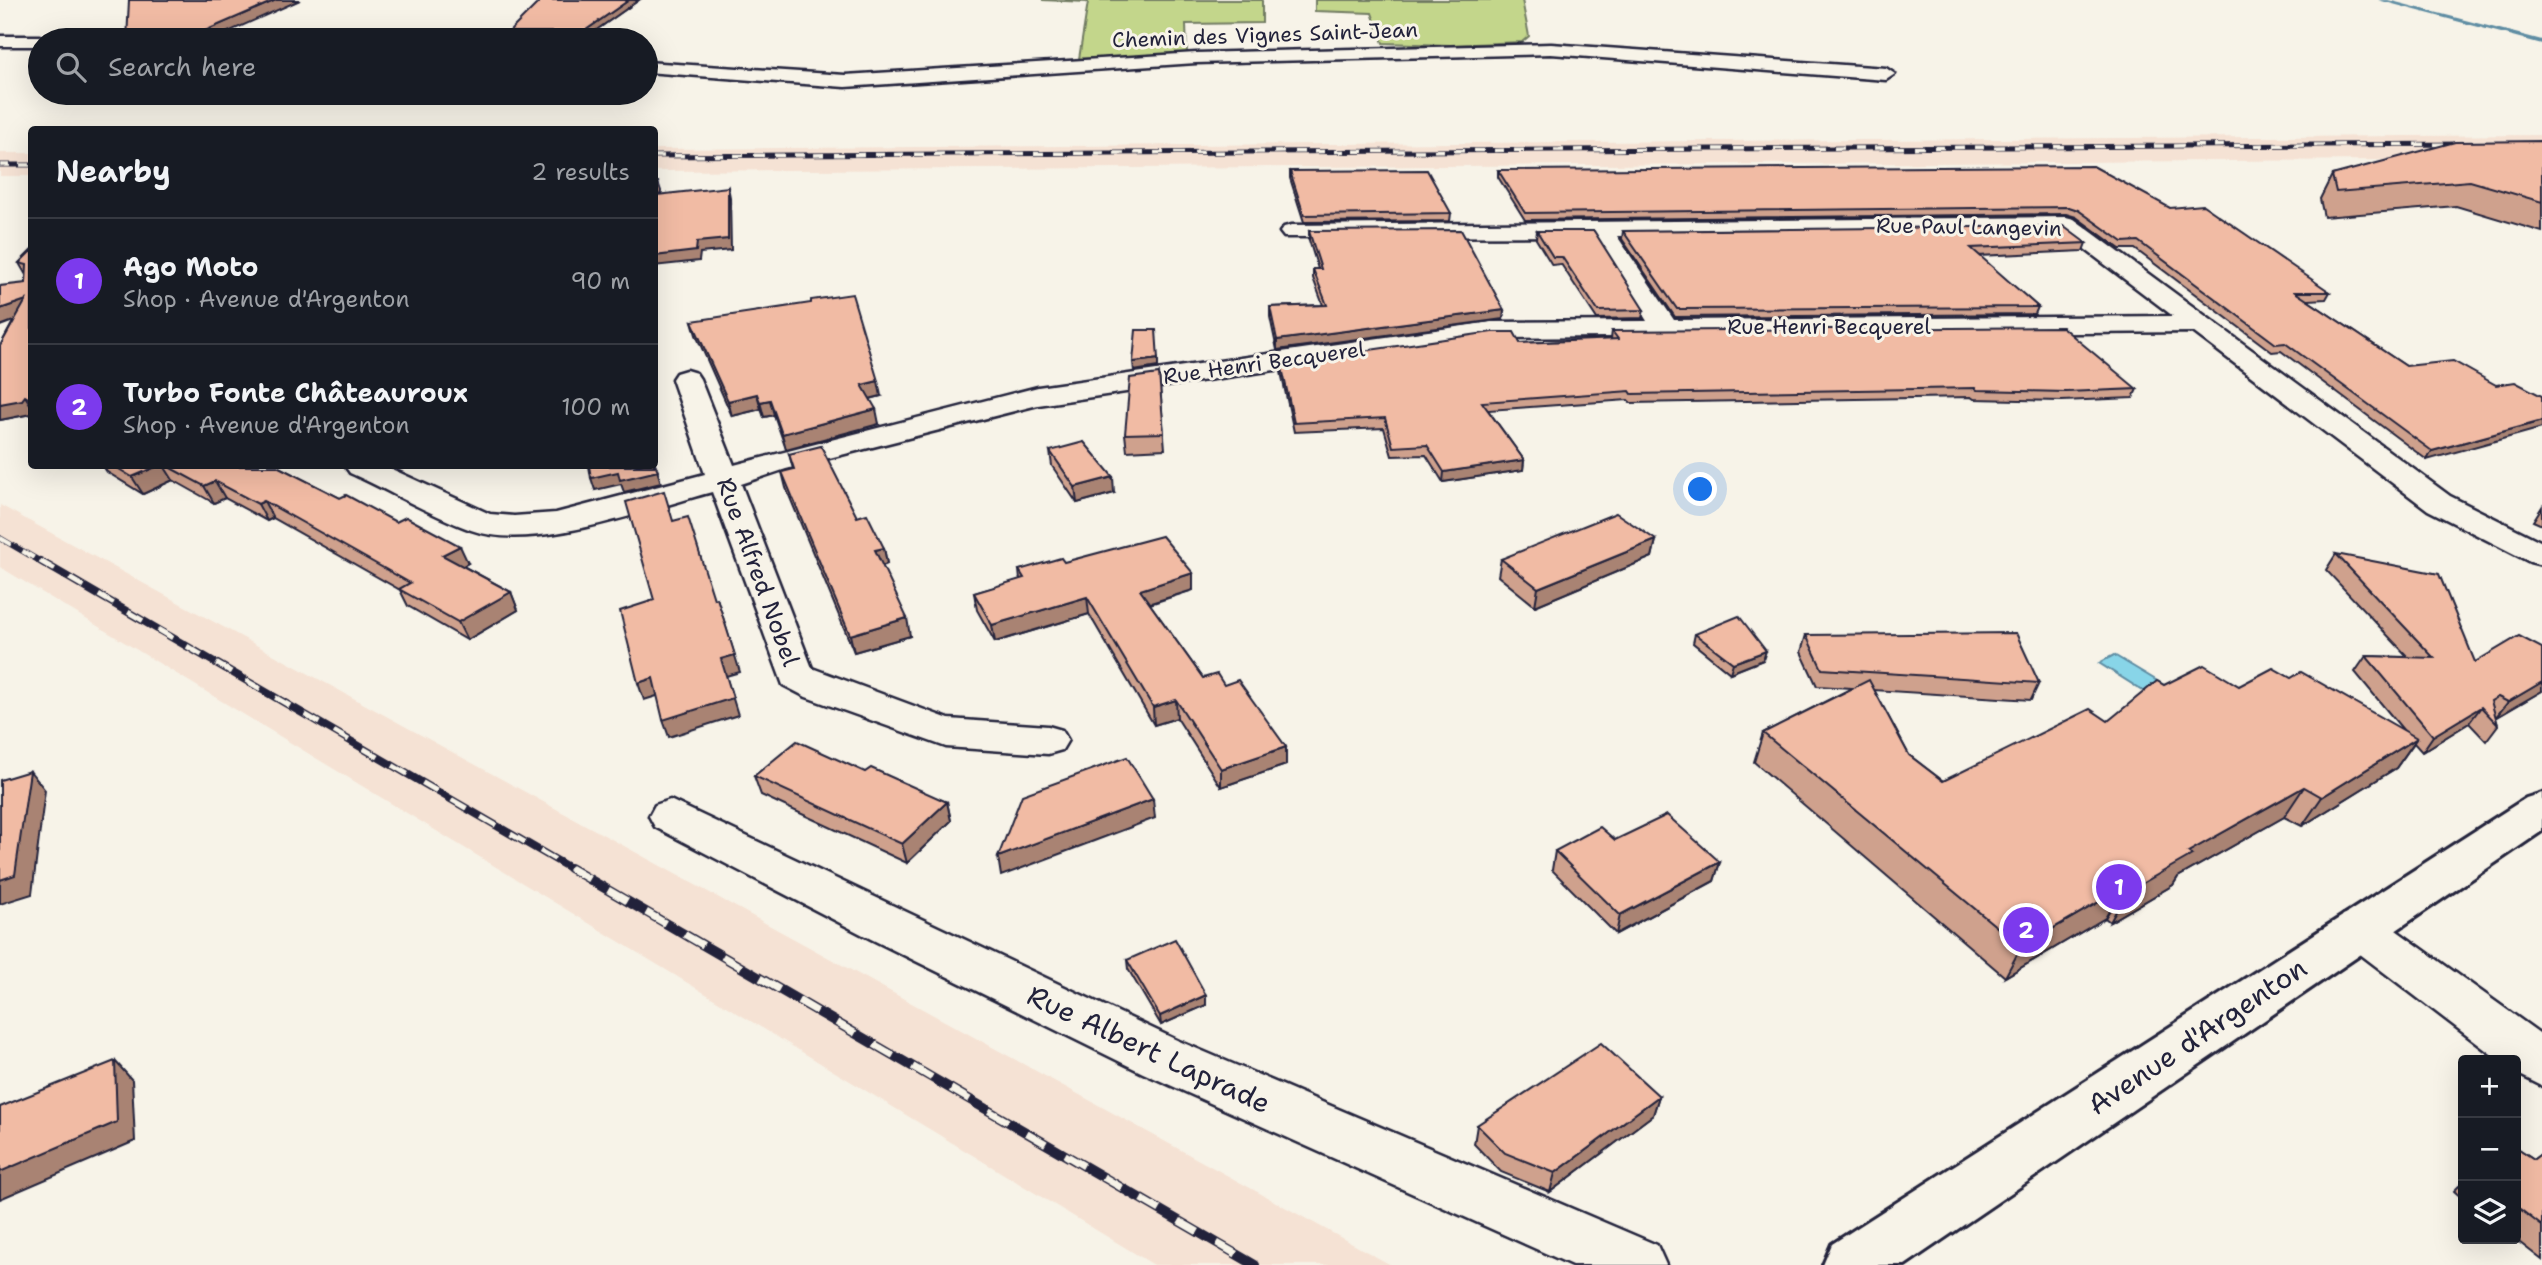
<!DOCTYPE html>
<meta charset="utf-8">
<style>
body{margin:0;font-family:"Shantell Sans",sans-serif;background:#242831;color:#f1f3f6}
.controls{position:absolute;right:21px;bottom:21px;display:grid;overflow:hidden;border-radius:7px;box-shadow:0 7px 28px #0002}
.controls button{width:63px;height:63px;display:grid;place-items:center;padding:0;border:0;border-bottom:2px solid #363941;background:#171b24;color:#f1f3f6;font:35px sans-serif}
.you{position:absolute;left:1701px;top:490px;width:24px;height:24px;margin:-18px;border:5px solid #fff;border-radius:50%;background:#1a73e8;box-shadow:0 0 0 10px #1a73e833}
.badge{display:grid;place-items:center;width:46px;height:46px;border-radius:50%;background:#7c3aed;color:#fff;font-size:23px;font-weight:700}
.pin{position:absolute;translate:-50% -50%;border:4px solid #fff;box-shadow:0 2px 7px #0006}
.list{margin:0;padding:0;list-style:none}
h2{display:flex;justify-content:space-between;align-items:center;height:91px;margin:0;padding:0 28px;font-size:30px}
h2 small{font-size:23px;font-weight:400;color:#9ea1a6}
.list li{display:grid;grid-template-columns:46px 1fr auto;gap:21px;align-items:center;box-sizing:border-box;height:126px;padding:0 28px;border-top:2px solid #363941}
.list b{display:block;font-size:26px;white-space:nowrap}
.list p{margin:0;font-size:23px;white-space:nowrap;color:#9ea1a6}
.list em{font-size:23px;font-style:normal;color:#9ea1a6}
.icon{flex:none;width:38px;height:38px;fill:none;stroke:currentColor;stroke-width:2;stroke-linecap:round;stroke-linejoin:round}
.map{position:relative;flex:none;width:2542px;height:1265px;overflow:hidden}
.search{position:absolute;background:#171b24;box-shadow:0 7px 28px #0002;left:28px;top:28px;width:630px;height:77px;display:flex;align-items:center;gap:18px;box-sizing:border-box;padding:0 24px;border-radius:38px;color:#9ea1a6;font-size:26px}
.panel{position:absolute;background:#171b24;box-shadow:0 7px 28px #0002;left:28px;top:126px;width:630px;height:343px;border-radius:7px}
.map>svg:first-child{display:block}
.built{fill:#f5e2d4}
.green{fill:#c3d68b;stroke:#727c63;stroke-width:2}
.water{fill:#88d5e8;stroke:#5f8da3;stroke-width:2}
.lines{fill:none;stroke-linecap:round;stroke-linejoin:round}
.stream{fill:#5f8da3;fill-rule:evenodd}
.minor-casing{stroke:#22223b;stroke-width:5}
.secondary-casing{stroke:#22223b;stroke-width:6}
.minor{fill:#f7f3e8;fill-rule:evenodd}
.secondary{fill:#f7f3e8;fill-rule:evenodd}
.rail-far3-casing{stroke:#22223b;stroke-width:5}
.rail-far2-casing{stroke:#22223b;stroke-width:6}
.rail-far1-casing{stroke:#22223b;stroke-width:8}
.rail-casing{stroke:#22223b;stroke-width:10}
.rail-far3{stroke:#f7f3e8;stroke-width:3.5;stroke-dasharray:10;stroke-linecap:butt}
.rail-far2{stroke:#f7f3e8;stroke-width:4.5;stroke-dasharray:13;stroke-linecap:butt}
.rail-far1{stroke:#f7f3e8;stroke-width:5;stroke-dasharray:17;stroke-linecap:butt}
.rail{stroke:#f7f3e8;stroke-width:7;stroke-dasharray:22;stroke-linecap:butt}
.wall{fill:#cfa18d;stroke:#22223b;stroke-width:2}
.shaded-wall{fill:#a98373;stroke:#22223b;stroke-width:2}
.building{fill:#f1bba4;stroke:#22223b;stroke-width:2}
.labels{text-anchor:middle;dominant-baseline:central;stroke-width:6;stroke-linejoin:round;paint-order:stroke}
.far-street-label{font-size:21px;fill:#22223b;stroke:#f7f3e8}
.street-label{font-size:24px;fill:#22223b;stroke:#f7f3e8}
.near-street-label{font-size:28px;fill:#22223b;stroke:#f7f3e8}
</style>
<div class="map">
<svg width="2542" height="1265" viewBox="0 0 2542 1265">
<rect width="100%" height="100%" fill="#f7f3e8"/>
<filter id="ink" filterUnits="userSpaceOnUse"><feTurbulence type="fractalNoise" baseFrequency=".0143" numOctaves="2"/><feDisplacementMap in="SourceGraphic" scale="14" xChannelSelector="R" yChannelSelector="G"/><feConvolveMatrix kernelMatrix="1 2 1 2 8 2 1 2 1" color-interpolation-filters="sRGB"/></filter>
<g filter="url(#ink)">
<g class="built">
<polygon points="2542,135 2542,159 655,171 654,149"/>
<rect x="0" y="153" width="31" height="23"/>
<polygon points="0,505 1391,1265 1154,1265 0,567"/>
</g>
<g class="green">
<polygon points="1042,0 1262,0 1262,23 1186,24 1187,54 1079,59 1088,2"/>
<polygon points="1315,0 1522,0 1529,36 1522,42 1450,45 1383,43 1372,13 1315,11"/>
</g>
<polygon class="water" points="2114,655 2164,685 2148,694 2099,663"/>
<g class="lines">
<polygon class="stream" points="2378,0 2388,0 2542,40 2542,44"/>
<g class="minor-casing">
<g id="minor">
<polygon points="0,36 40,36 48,40 40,40 40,46 0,46"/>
<polygon points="1551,44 1886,68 1895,74 1886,80 1551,54 1196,63 845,87 646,72 646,62 845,75 1196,53"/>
<path d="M2066 217 2074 219 2450 496 2542 542V565L2530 562 2428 510 2193 332 1491 338 1038 405 786 469 741 484 812 668 949 719 1048 726 1062 730 1068 740 1062 750 1048 754 946 747 806 697 783 685 712 492C648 509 534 553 471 530 430 515 390 491 350 473L345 466H385L490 514 514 516 556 513 705 474 672 379 676 373 686 370 696 373 700 379 734 465 1038 387 1491 322 1647 321 1594 236 1284 237 1280 232 1284 227 1292 225ZM2061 231 2173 316 1674 320 1617 236Z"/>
<polygon points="670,800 1179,1041 1657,1245 1666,1265 1572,1265 1143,1073 871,939 655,827 649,816 655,805"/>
<polygon points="2359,910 2375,915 2542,1035 2542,1086 2516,1073 2516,1060 2499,1060 2343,941 2336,928 2343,915"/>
</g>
</g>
<g class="secondary-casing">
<polygon id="secondary" points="2542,793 2542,831 1905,1265 1823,1265 1832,1244 2526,798"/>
</g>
<use href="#minor" class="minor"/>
<use href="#secondary" class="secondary"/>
<g class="rail-far3-casing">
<g id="rail-far3">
<polyline points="654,156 2467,144"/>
<polyline points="0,165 32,165"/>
</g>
</g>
<g class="rail-far2-casing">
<polyline id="rail-far2" points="0,538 43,563"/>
</g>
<g class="rail-far1-casing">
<polyline id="rail-far1" points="40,561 573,870"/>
</g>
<g class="rail-casing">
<polyline id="rail" points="570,868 1255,1265"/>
</g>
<use href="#rail-far3" class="rail-far3"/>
<use href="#rail-far2" class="rail-far2"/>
<use href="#rail-far1" class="rail-far1"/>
<use href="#rail" class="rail"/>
</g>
<g class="wall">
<polygon points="639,0 585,38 511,38 509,32"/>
<polygon points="2542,141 2542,232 2456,206 2324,217 2320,199 2332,175"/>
<polygon points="1498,170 2170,208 2330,292 2326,299 2307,300 2406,366 2496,385 2427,460 2281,351 2272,352 2135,249 2120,249 2076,217 2066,214 1525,220 1498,177"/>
<polygon points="1290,171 1451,213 1450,221 1304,222 1290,178"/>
<polygon points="1309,231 1504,310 1503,319 1277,350 1270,317 1270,307 1323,305 1313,278 1313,269 1318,269 1309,240"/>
<polygon points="1537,231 1644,310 1642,318 1597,319 1561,264 1552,265 1536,239"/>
<polygon points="1623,231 2086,243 2083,251 1979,256 2038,307 2035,314 1675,317 1622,239"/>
<polygon points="32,250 32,414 0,420 0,346 14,320 26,283 26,275 19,263"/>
<polygon points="692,321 881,396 870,399 879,424 786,449 774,415 764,417 761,409 732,416 696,335"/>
<polygon points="1612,331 2137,389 2133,398 2062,401 1974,399 1971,397 1631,403 1628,400 1488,410 1524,460 1523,470 1443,482 1426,455 1392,456 1384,428 1294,432 1281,372 1281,363 1520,343 1611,339"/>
<polygon points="1159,374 1165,449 1127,451 1125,434"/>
<polygon points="1050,451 1114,493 1077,503 1052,466"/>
<polygon points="789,454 857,517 884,548 887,564 882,566 910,636 854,652 786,488 782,472 793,469"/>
<polygon points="103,466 277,466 468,563 463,566 511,592 518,610 467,640 408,606 400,590 273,518 267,521 225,498 214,503 173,480 143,494 107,472"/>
<polygon points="2542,507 2542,525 2533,521"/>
<polygon points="1656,540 1652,557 1535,606 1498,576 1501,559"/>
<polygon points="2336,554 2475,662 2542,691 2496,718 2498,725 2486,741 2469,723 2422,752 2414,743 2396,768 2302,826 2284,817 2178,877 2173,885 2110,922 2105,918 2005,977 1754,762 1763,733 1852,688 1817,686 1801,652 1806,635 2039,683 2031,700 1874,690 1909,755 1943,781 2108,721 2164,685 2239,686 2291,678 2404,731 2355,672 2366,656 2408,657 2326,570"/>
<polygon points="1064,562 1193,573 1193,590 1150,604 1203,678 1224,685 1286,747 1286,765 1221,787 1177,718 1154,725 1089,614 995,642 977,610 974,593 1020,580 1019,570"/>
<polygon points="1695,634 1763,660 1730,673 1693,643"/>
<polygon points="865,772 947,802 951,821 907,863 761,795 754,776"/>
<polygon points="1615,840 1720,862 1714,881 1616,934 1552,870 1555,851"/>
<polygon points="1127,960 1206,995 1206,1005 1161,1025 1128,969"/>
<polygon points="1659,1096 1653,1115 1550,1192 1501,1172 1474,1144 1477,1125"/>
<polygon points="2516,1147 2534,1159 2542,1153 2542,1260 2515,1239 2516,1239"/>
<polygon points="2463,1182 2463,1199 2454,1191"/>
</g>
<g class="shaded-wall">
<polygon points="276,0 300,0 210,40 184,40"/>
<polygon points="629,0 639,0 585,38 583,32"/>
<polygon points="658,182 661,191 659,205 656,195"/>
<polygon points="728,187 730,197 731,250 700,253 699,261 654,266 654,256 697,242"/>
<polygon points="26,300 32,314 0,326 0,309"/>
<polygon points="1504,310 1503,319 1277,350 1277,340"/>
<polygon points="1158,359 1158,367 1134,371 1133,362"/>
<polygon points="878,381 881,396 865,400 862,385"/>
<polygon points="757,394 761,409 732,416 728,401"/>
<polygon points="25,396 32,407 31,414 0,420 0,404"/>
<polygon points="770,400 774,415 764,417 760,402"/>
<polygon points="876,409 879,424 786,449 782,434"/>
<polygon points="2542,421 2542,428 2427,460 2432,451"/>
<polygon points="654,460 661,483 624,492 621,484 595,490 591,478"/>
<polygon points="1524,460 1523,470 1443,482 1444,472"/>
<polygon points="158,466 164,466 173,480 143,494 132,477"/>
<polygon points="1113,477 1114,493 1077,503 1075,487"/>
<polygon points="215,481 225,498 214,503 204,486"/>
<polygon points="264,501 273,518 267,521 258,504"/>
<polygon points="1656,540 1652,557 1535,606 1538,588"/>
<polygon points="460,546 468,563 450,573 442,555"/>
<polygon points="884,548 887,564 879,567 875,550"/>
<polygon points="1193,573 1193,590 1141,606 1140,590"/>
<polygon points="511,592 518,610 467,640 458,622"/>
<polygon points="1087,597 1089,614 995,642 992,625"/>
<polygon points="717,598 740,672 726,676 738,715 669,737 663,720 721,659"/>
<polygon points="907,618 910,636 854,652 850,635"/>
<polygon points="1766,651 1763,660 1730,673 1733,663"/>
<polygon points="653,678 660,695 644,700 638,683"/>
<polygon points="2542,682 2542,691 2495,718 2508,702"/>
<polygon points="1176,700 1177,718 1154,725 1153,707"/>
<polygon points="2481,707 2469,723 2422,752 2433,736"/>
<polygon points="2417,738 2396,768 2302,826 2322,797"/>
<polygon points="1286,747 1286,765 1221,787 1221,769"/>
<polygon points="30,771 45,790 32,894 0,904 0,880"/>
<polygon points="2304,787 2284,817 2178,877 2173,885 2110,922 2127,892 2188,852"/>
<polygon points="1153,799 1155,818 1001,876 998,857"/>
<polygon points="947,802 951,821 907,863 902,844"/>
<polygon points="1720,862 1714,881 1616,934 1620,915"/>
<polygon points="2123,888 2105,918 2005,977 2021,947"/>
<polygon points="1206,995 1206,1005 1161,1025 1160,1016"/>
<polygon points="115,1061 132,1080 135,1141 0,1199 0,1172"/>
<polygon points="1659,1096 1653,1115 1550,1192 1555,1173"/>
</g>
<g class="building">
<polygon points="129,0 276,0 184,40 127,40"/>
<polygon points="541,0 629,0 583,32 509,32"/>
<polygon points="2542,141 2542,202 2470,181 2336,192 2332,175 2455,142"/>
<polygon points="2093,166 2170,208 2203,205 2330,292 2295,292 2406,366 2453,361 2496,385 2515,382 2542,396 2542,421 2432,451 2285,343 2276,344 2138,241 2123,242 2078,210 2069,207 1525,213 1498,170"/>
<polygon points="1427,170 1451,213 1304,215 1290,171"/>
<polygon points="654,182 658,182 656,195 728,187 728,239 697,242 696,251 654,256"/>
<polygon points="2063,226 2086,243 1971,248 2038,307 1677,309 1623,231"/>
<polygon points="1461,230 1504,310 1277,340 1270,307 1327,305 1313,269 1321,269 1309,231"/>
<polygon points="1537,231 1594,231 1644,310 1598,311 1562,257 1553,257"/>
<polygon points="32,250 32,400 25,396 22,400 0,404 0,346 26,300 0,309 0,286 26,283 27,265 19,263"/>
<polygon points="852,294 878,381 862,385 876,409 782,434 770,400 760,402 757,394 728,401 692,321 811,303 811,300"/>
<polygon points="2062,327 2137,389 2066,392 1977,390 1975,388 1632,394 1630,391 1482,402 1524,460 1444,472 1427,445 1393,447 1385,418 1294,423 1281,363 1492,332 1514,332 1520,343 1618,339 1612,331"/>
<polygon points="1136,330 1156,330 1158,359 1133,362"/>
<polygon points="1159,374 1164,433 1125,434 1130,378"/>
<polygon points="1084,442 1113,477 1075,487 1050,451"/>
<polygon points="821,446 857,517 867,514 884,548 875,550 907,618 850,635 782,472 794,469 789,454"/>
<polygon points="654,461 658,471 620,480 618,472 591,478 589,466 654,466"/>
<polygon points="114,466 158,466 132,477"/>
<polygon points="167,466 277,466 340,498 346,495 396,522 406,517 460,546 442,555 511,592 458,622 399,589 410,583 264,501 258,504 215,481 204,486"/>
<polygon points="664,491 673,521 688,517 714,599 717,598 735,655 721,659 733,698 663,720 653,678 638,683 620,611 654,600 626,502"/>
<polygon points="1616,513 1656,540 1538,588 1501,559"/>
<polygon points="1162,536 1193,573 1140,590 1203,678 1217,674 1224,685 1238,680 1286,747 1221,769 1176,700 1153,707 1087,597 992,625 974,593 1024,578 1019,570 1061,558 1064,562"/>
<polygon points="2336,554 2439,574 2475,662 2519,636 2542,648 2542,682 2508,702 2498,697 2491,701 2498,725 2481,707 2433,736 2366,656 2434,658"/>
<polygon points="1739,616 1766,651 1733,663 1695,634"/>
<polygon points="2016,633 2039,683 1822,669 1806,635"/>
<polygon points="2204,665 2239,686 2273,668 2291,678 2301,672 2417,738 2322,797 2304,787 2188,852 2192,855 2127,892 2123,888 2021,947 1763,733 1869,680 1909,755 1943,781 2090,709 2108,721 2157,681 2164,685"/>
<polygon points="797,741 865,772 871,768 947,802 902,844 754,776"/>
<polygon points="1127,757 1153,799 998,857 1022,795"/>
<polygon points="30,771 15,875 0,880 0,780"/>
<polygon points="1667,815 1720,862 1620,915 1555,851 1600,827 1615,840"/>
<polygon points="1175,939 1206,995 1160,1016 1127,960"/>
<polygon points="1601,1043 1659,1096 1555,1173 1505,1153 1477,1125"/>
<polygon points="115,1061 117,1122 0,1172 0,1107"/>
<polygon points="2516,1147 2534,1159 2542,1153 2542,1226 2516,1206"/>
</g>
</g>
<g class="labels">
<g class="far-street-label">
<text transform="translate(1265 35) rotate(-2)">Chemin des Vignes Saint-Jean</text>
<text transform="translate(1969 227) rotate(1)">Rue Paul Langevin</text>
<text x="1829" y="327">Rue Henri Becquerel</text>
<text transform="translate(1264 363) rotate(-8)">Rue Henri Becquerel</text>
</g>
<g class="street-label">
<text transform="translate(758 572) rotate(70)">Rue Alfred Nobel</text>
</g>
<g class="near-street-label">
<text transform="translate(2197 1036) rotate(-34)">Avenue d'Argenton</text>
<text transform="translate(1149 1049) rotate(25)">Rue Albert Laprade</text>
</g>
</g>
</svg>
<div class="controls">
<button>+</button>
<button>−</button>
<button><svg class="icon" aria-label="layers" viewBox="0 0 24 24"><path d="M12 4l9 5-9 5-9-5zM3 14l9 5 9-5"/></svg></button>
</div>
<div class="you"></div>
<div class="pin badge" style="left:2119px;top:887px">1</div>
<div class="pin badge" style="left:2026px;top:930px">2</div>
<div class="search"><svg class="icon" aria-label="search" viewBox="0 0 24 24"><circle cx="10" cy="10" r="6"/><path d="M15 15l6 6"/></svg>Search here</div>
<section class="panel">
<h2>Nearby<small>2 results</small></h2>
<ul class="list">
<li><span class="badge">1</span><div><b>Ago Moto</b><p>Shop · Avenue d'Argenton</p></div><em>90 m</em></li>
<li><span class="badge">2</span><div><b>Turbo Fonte Châteauroux</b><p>Shop · Avenue d'Argenton</p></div><em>100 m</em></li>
</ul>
</section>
</div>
